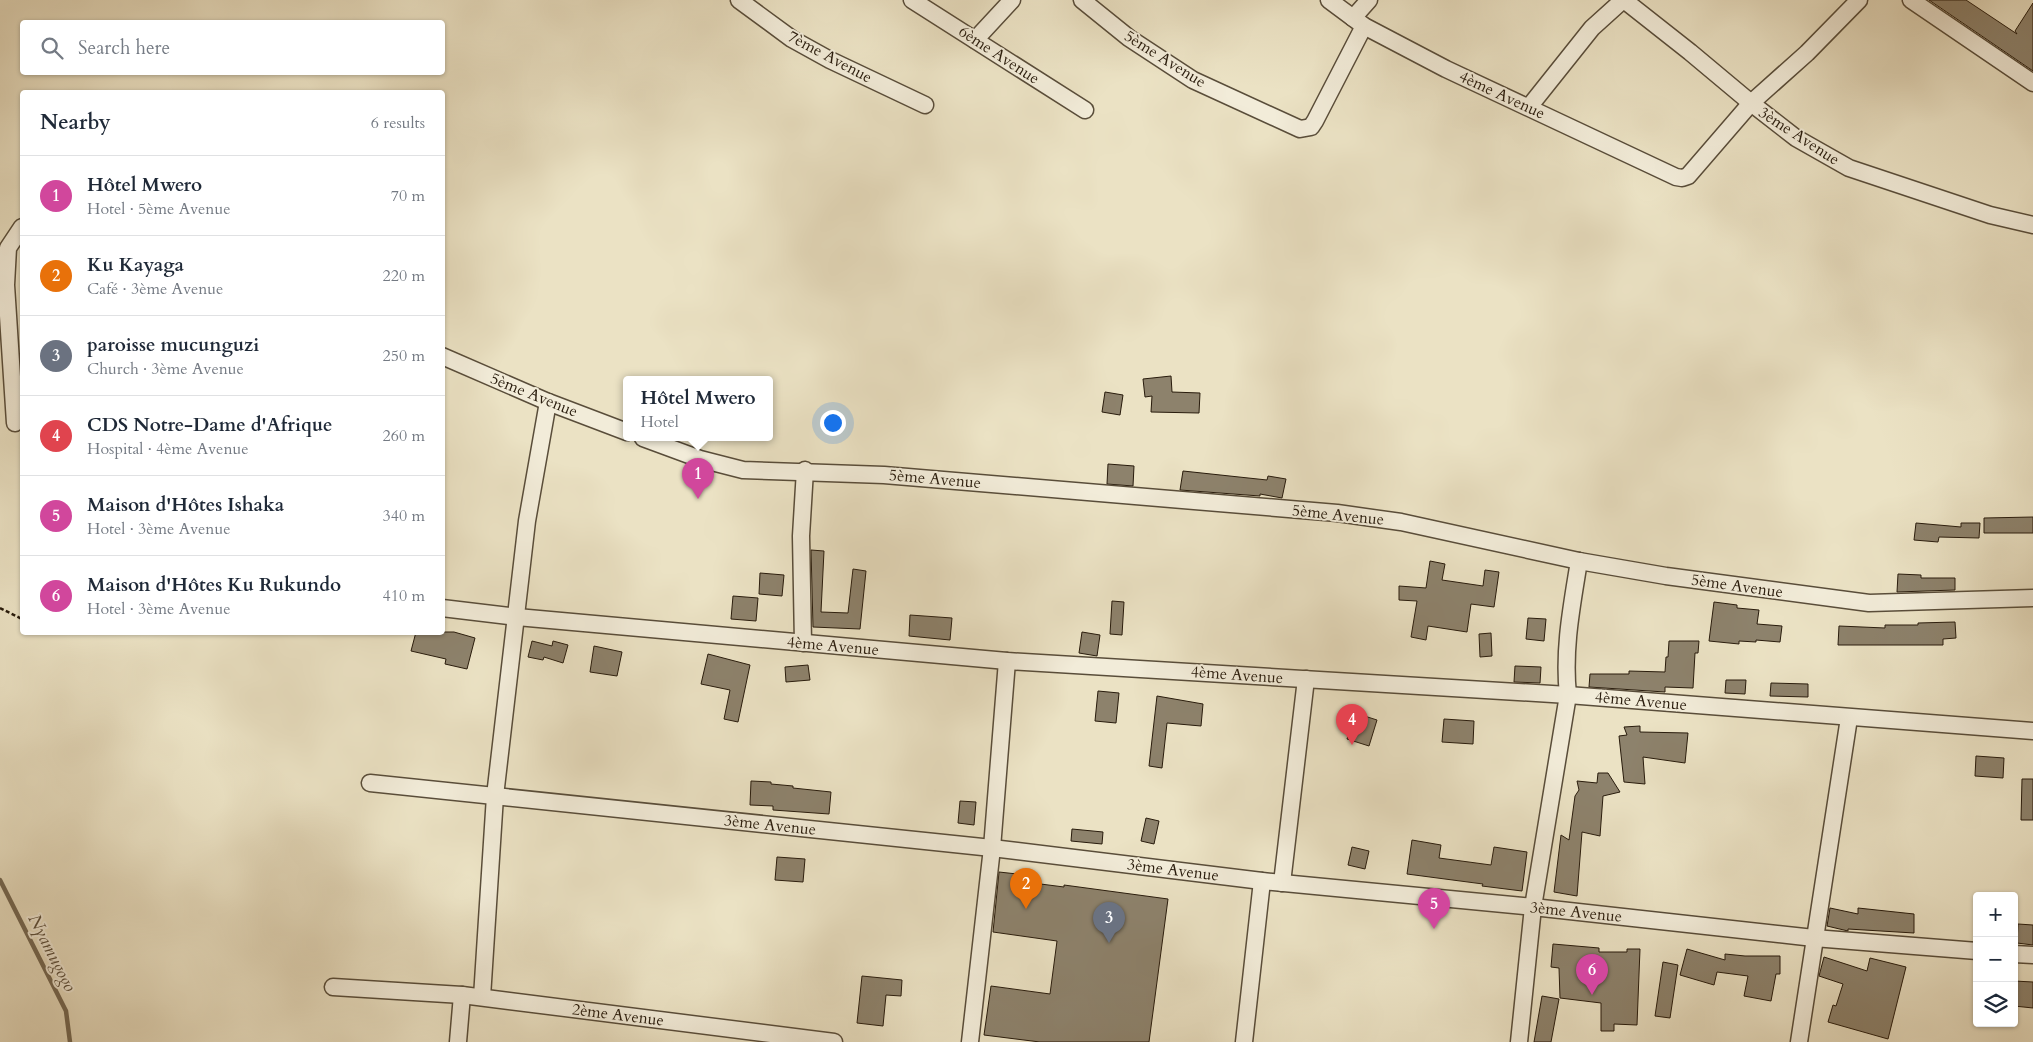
<!DOCTYPE html>
<meta charset="utf-8">
<style>
body{margin:0;font-family:Cardo,serif;background:#f2f2f3;color:#1f2937}
.controls{position:absolute;right:15px;bottom:15px;display:grid;overflow:hidden;border-radius:5px;box-shadow:0 1px 4px #0004}
.controls button{width:45px;height:45px;display:grid;place-items:center;padding:0;border:0;border-bottom:1px solid #e0e1e3;background:#fff;color:#1f2937;font:25px sans-serif}
.you{position:absolute;left:832px;top:422px;width:18px;height:18px;margin:-12px;border:4px solid #fff;border-radius:50%;background:#1a73e8;box-shadow:0 0 0 8px #1a73e833}
.badge{display:grid;place-items:center;width:32px;height:32px;border-radius:50%;background:#8f2418;color:#fff;font-size:16px;font-weight:700}
.pin{position:absolute;translate:-50% -41px;filter:drop-shadow(0 1px 2px #0008)}
.pin::after{content:'';position:absolute;top:26px;width:18px;height:15px;background:inherit;clip-path:polygon(0 0,100% 0,50% 100%)}
.popup{position:absolute;left:623px;top:376px;width:150px;height:65px;box-sizing:border-box;display:grid;place-content:center;border-radius:5px;background:#fff;filter:drop-shadow(0 1px 4px #0005);font-size:16px;white-space:nowrap;color:#747a83}
.popup b{font-size:19px;color:#1f2937}
.popup::after{content:'';position:absolute;left:50%;top:100%;margin-left:-10px;border:10px solid transparent;border-top-color:#fff}
.list{margin:0;padding:0;list-style:none}
h2{display:flex;justify-content:space-between;align-items:center;height:65px;margin:0;padding:0 20px;font-size:21px}
h2 small{font-size:16px;font-weight:400;color:#747a83}
.list li{display:grid;grid-template-columns:32px 1fr auto;gap:15px;align-items:center;box-sizing:border-box;height:80px;padding:0 20px;border-top:1px solid #e0e1e3}
.list b{display:block;font-size:19px;white-space:nowrap}
.list p{margin:0;font-size:16px;white-space:nowrap;color:#747a83}
.list em{font-size:16px;font-style:normal;color:#747a83}
.icon{flex:none;width:28px;height:28px;fill:none;stroke:currentColor;stroke-width:2;stroke-linecap:round;stroke-linejoin:round}
.map{position:relative;flex:none;width:2033px;height:1042px;overflow:hidden}
.search{position:absolute;background:#fff;box-shadow:0 1px 4px #0004;left:20px;top:20px;width:425px;height:55px;display:flex;align-items:center;gap:12px;box-sizing:border-box;padding:0 18px;border-radius:5px;color:#747a83;font-size:19px}
.panel{position:absolute;background:#fff;box-shadow:0 1px 4px #0004;left:20px;top:90px;width:425px;height:545px;border-radius:5px}
.map>svg:first-child{display:block}
.lines{fill:none;stroke-linecap:round;stroke-linejoin:round}
.stream{stroke:#756a55;stroke-width:4.5}
.building{fill:#8d826c;stroke:#281b0c}
.minor-casing{stroke:#594d3a;stroke-width:19}
.path{stroke:#281b0c;stroke-width:2.5;stroke-dasharray:4 2.5;stroke-linecap:butt}
.minor{stroke:#f2ecd9;stroke-width:16}
.labels{text-anchor:middle;dominant-baseline:central;stroke-width:4;stroke-linejoin:round;paint-order:stroke}
.street-label{font-size:16px;fill:#281b0c;stroke:#f2ecd9}
.water-label{font-size:18px;font-style:italic;fill:#5c4f3c;stroke:#f2ecd9}
</style>
<div class="map">
<svg width="2033" height="1042" viewBox="0 0 2033 1042">
<rect width="100%" height="100%" fill="#ebe2c4"/>
<filter id="stains"><feTurbulence type="fractalNoise" baseFrequency=".004" numOctaves="4"/><feColorMatrix values="0 0 0 0 .2 0 0 0 0 .09 0 0 0 0 .02 0 0 0 .5 -.17"/></filter>
<radialGradient id="worn" r=".72"><stop offset=".6" stop-color="#630" stop-opacity="0"/><stop offset="1" stop-color="#630" stop-opacity=".3"/></radialGradient>
<g class="lines">
<polyline class="stream" points="0,880 66,1011 70,1042"/>
</g>
<g class="building">
<polygon points="1929,0 1966,0 2017,34 2015,31 2033,3 2033,71"/>
<polygon points="1171,376 1172,392 1200,393 1199,413 1151,412 1152,396 1145,397 1143,379"/>
<polygon points="1105,392 1123,395 1120,415 1102,412"/>
<polygon points="1108,464 1134,466 1133,486 1107,484"/>
<polygon points="1183,471 1267,480 1268,476 1286,479 1282,498 1260,494 1260,496 1180,490"/>
<polygon points="2033,517 2033,533 1984,533 1984,518"/>
<polygon points="1916,523 1961,527 1961,523 1980,523 1979,538 1939,537 1938,542 1914,540"/>
<polygon points="811,550 824,551 821,612 848,613 853,569 866,571 860,629 813,627"/>
<polygon points="1430,561 1445,564 1442,580 1483,586 1485,570 1499,572 1494,607 1471,604 1467,632 1428,626 1426,640 1411,637 1417,601 1399,600 1399,586 1426,588"/>
<polygon points="760,573 784,575 782,596 759,594"/>
<polygon points="1898,574 1921,575 1921,578 1955,578 1955,590 1897,592"/>
<polygon points="733,596 758,598 756,621 731,619"/>
<polygon points="1112,601 1124,602 1122,635 1110,634"/>
<polygon points="1714,602 1737,605 1737,608 1759,610 1757,624 1782,626 1780,642 1756,640 1756,642 1739,641 1739,644 1709,641"/>
<polygon points="910,615 952,618 950,640 909,636"/>
<polygon points="1528,618 1546,619 1544,641 1526,639"/>
<polygon points="1955,622 1956,638 1943,639 1943,645 1838,645 1839,626 1885,628 1885,625 1918,625 1918,623"/>
<polygon points="416,632 454,632 475,638 467,669 445,664 446,659 411,651"/>
<polygon points="1082,632 1100,635 1097,656 1079,653"/>
<polygon points="1491,633 1492,656 1480,657 1479,634"/>
<polygon points="532,641 552,646 553,641 568,645 563,663 544,657 543,660 528,657"/>
<polygon points="1669,641 1699,641 1698,653 1695,653 1693,688 1665,687 1665,692 1589,687 1590,674 1629,674 1629,671 1665,672 1666,657 1668,657"/>
<polygon points="594,646 622,652 617,676 590,672"/>
<polygon points="708,654 750,665 738,722 724,719 730,690 701,684"/>
<polygon points="808,665 810,680 786,682 785,667"/>
<polygon points="1515,666 1541,667 1540,683 1514,682"/>
<polygon points="1726,680 1746,680 1745,694 1725,693"/>
<polygon points="1771,683 1808,684 1808,697 1770,696"/>
<polygon points="1098,691 1119,693 1116,723 1095,721"/>
<polygon points="1157,696 1203,704 1201,726 1167,723 1162,768 1149,766"/>
<polygon points="1355,713 1377,720 1369,746 1347,739"/>
<polygon points="1444,719 1474,721 1473,744 1442,742"/>
<polygon points="1640,726 1640,732 1688,733 1685,763 1643,757 1645,784 1624,782 1619,736 1627,735 1624,727"/>
<polygon points="1976,756 2004,758 2003,778 1975,776"/>
<polygon points="1598,773 1608,773 1620,792 1603,796 1600,836 1582,832 1577,896 1554,892 1561,835 1569,840 1575,796 1579,790 1577,781 1597,783"/>
<polygon points="2022,779 2033,779 2033,820 2021,820"/>
<polygon points="751,781 771,782 771,784 793,786 793,788 831,792 829,814 773,810 773,806 750,805"/>
<polygon points="960,801 976,802 974,825 958,823"/>
<polygon points="1146,818 1159,821 1154,844 1141,841"/>
<polygon points="1072,829 1103,832 1102,844 1071,841"/>
<polygon points="1412,840 1441,845 1439,858 1491,865 1494,847 1527,852 1522,891 1482,886 1483,884 1407,874"/>
<polygon points="1352,847 1369,851 1365,869 1348,865"/>
<polygon points="777,857 805,859 803,882 775,880"/>
<polygon points="999,872 1026,875 1025,882 1064,887 1064,885 1168,899 1149,1042 1040,1042 984,1035 991,986 1050,994 1057,941 993,932"/>
<polygon points="1830,908 1858,914 1858,908 1914,914 1914,933 1848,929 1848,931 1827,926"/>
<polygon points="2018,924 2033,925 2033,945 2017,943"/>
<polygon points="1553,944 1599,948 1599,952 1627,952 1627,949 1640,949 1637,1025 1614,1024 1614,1031 1601,1031 1601,1003 1560,998 1559,968 1551,967"/>
<polygon points="1687,949 1725,960 1725,954 1745,956 1780,956 1780,974 1776,974 1771,1001 1744,996 1748,976 1717,972 1714,985 1680,975"/>
<polygon points="1824,957 1867,971 1870,958 1906,967 1888,1039 1828,1022 1833,1005 1836,1006 1843,984 1819,976"/>
<polygon points="1663,962 1678,965 1670,1018 1655,1016"/>
<polygon points="862,976 902,980 901,996 886,995 883,1026 857,1023"/>
<polygon points="2014,981 2033,982 2033,1008 2014,1006"/>
<polygon points="1542,996 1559,999 1551,1042 1534,1042"/>
</g>
<g class="lines">
<g class="minor-casing">
<g id="minor">
<polyline points="739,0 792,39 830,60 925,105"/>
<polyline points="912,0 1085,110"/>
<polyline points="1082,0 1129,38 1193,80 1300,129 1311,127 1315,121 1364,26"/>
<polyline points="1329,0 1364,26 1446,69 1676,177 1682,178 1688,176 1751,103 1807,53 1859,0"/>
<polyline points="1624,0 1690,52 1751,103 1796,138 1849,168 1990,215 2033,225"/>
<polyline points="1911,0 2033,83"/>
<polyline points="1353,18 1369,0"/>
<polyline points="975,40 1012,0"/>
<polyline points="1529,107 1592,28 1623,0"/>
<polyline points="442,356 548,402 627,432"/>
<polyline points="15,423 6,285 8,248 22,227"/>
<polyline points="643,438 700,459 743,470 884,475 1337,513 1401,522 1579,561 1666,576 1869,603 2033,598"/>
<polyline points="442,608 517,617 1007,661 1568,695 2033,731"/>
<polyline points="803,643 801,536 805,470"/>
<polyline points="370,783 992,848 1262,881 1533,907 1814,938 1977,951"/>
<polyline points="1282,883 1306,679"/>
<polyline points="2014,954 2033,955"/>
<polyline points="333,987 462,995 834,1042"/>
<polyline points="482,997 495,796 527,521 548,402"/>
<polyline points="458,1042 462,995"/>
<polyline points="970,1042 992,848 1007,661"/>
<polyline points="1244,1042 1262,881"/>
<path d="M1519 1042 1533 907 1568 695C1563 649 1572 605 1579 561"/>
<polyline points="1799,1042 1849,718"/>
</g>
</g>
<polyline class="path" points="0,608 22,619"/>
<use href="#minor" class="minor"/>
</g>
<g class="labels">
<g class="street-label">
<text transform="translate(999 55) rotate(33)">6ème Avenue</text>
<text transform="translate(830 57) rotate(28)">7ème Avenue</text>
<text transform="translate(1165 59) rotate(32)">5ème Avenue</text>
<text transform="translate(1502 95) rotate(25)">4ème Avenue</text>
<text transform="translate(1799 136) rotate(33)">3ème Avenue</text>
<text transform="translate(534 395) rotate(22)">5ème Avenue</text>
<text transform="translate(935 479) rotate(5)">5ème Avenue</text>
<text transform="translate(1338 515) rotate(6)">5ème Avenue</text>
<text transform="translate(1737 586) rotate(8)">5ème Avenue</text>
<text transform="translate(833 646) rotate(5)">4ème Avenue</text>
<text transform="translate(1237 675) rotate(4)">4ème Avenue</text>
<text transform="translate(1641 701) rotate(5)">4ème Avenue</text>
<text transform="translate(770 825) rotate(6)">3ème Avenue</text>
<text transform="translate(1173 870) rotate(7)">3ème Avenue</text>
<text transform="translate(1576 912) rotate(6)">3ème Avenue</text>
<text transform="translate(618 1015) rotate(7)">2ème Avenue</text>
</g>
<g class="water-label">
<text transform="translate(52 953) rotate(63)">Nyamugogo</text>
</g>
</g>
<rect width="100%" height="100%" filter="url(#stains)"/>
<rect width="100%" height="100%" fill="url(#worn)"/>
</svg>
<div class="controls">
<button>+</button>
<button>−</button>
<button><svg class="icon" aria-label="layers" viewBox="0 0 24 24"><path d="M12 4l9 5-9 5-9-5zM3 14l9 5 9-5"/></svg></button>
</div>
<div class="you"></div>
<div class="pin badge" style="left:698px;top:499px;background:#d1479c">1</div>
<div class="popup"><b>Hôtel Mwero</b>Hotel</div>
<div class="pin badge" style="left:1026px;top:909px;background:#e8710a">2</div>
<div class="pin badge" style="left:1109px;top:943px;background:#6b7280">3</div>
<div class="pin badge" style="left:1352px;top:745px;background:#e0444e">4</div>
<div class="pin badge" style="left:1434px;top:929px;background:#d1479c">5</div>
<div class="pin badge" style="left:1592px;top:995px;background:#d1479c">6</div>
<div class="search"><svg class="icon" aria-label="search" viewBox="0 0 24 24"><circle cx="10" cy="10" r="6"/><path d="M15 15l6 6"/></svg>Search here</div>
<section class="panel">
<h2>Nearby<small>6 results</small></h2>
<ul class="list">
<li><span class="badge" style="background:#d1479c">1</span><div><b>Hôtel Mwero</b><p>Hotel · 5ème Avenue</p></div><em>70 m</em></li>
<li><span class="badge" style="background:#e8710a">2</span><div><b>Ku Kayaga</b><p>Café · 3ème Avenue</p></div><em>220 m</em></li>
<li><span class="badge" style="background:#6b7280">3</span><div><b>paroisse mucunguzi</b><p>Church · 3ème Avenue</p></div><em>250 m</em></li>
<li><span class="badge" style="background:#e0444e">4</span><div><b>CDS Notre-Dame d'Afrique</b><p>Hospital · 4ème Avenue</p></div><em>260 m</em></li>
<li><span class="badge" style="background:#d1479c">5</span><div><b>Maison d'Hôtes Ishaka</b><p>Hotel · 3ème Avenue</p></div><em>340 m</em></li>
<li><span class="badge" style="background:#d1479c">6</span><div><b>Maison d'Hôtes Ku Rukundo</b><p>Hotel · 3ème Avenue</p></div><em>410 m</em></li>
</ul>
</section>
</div>
